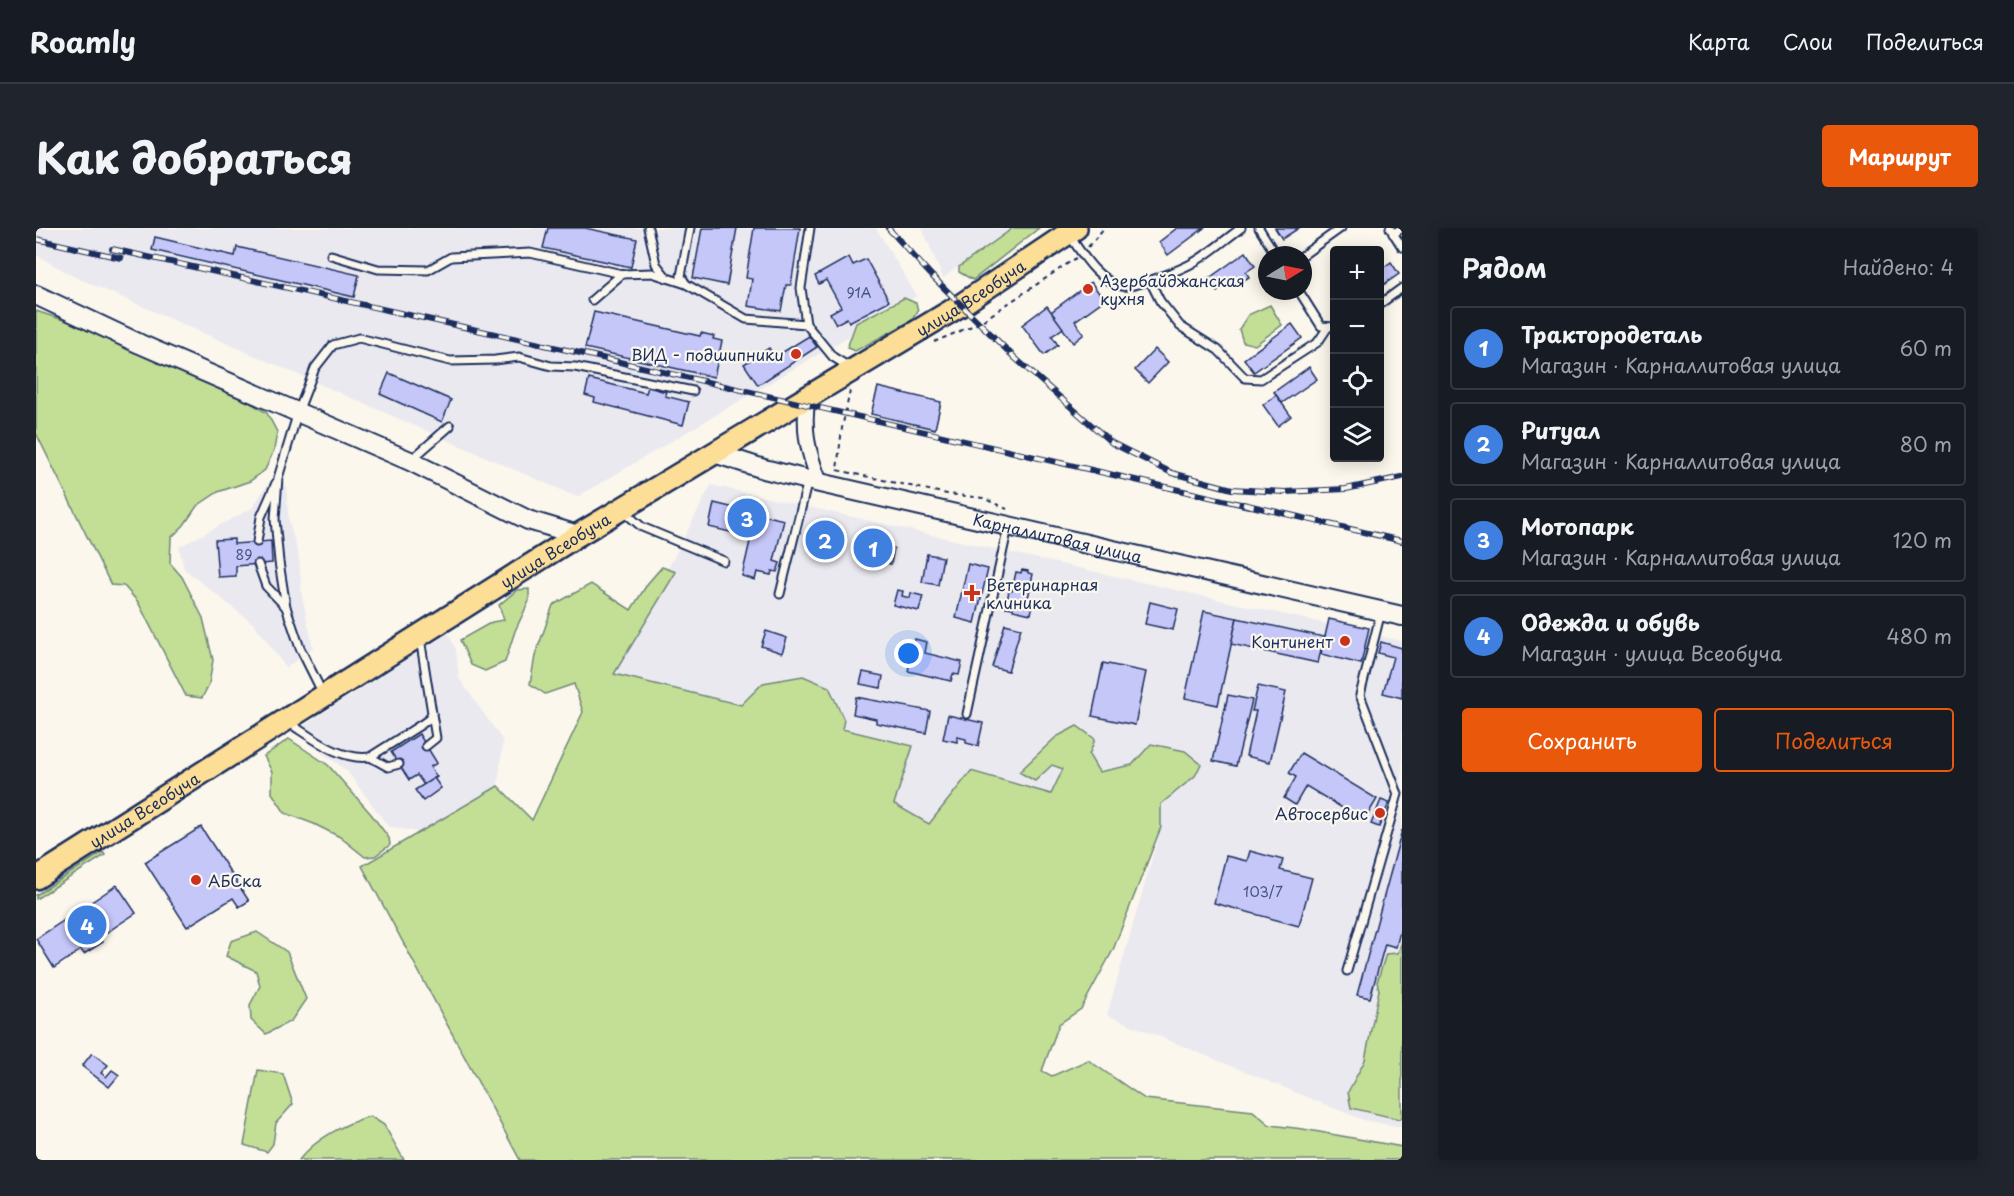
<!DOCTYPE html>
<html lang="ru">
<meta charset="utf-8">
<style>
body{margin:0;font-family:"Playpen Sans",sans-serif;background:#20242c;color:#f1f3f6}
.controls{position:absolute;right:18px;top:18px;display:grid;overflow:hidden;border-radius:6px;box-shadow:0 3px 15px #0003}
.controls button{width:54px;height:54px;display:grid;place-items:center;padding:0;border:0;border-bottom:2px solid #363941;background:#171b24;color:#f1f3f6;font:30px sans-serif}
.compass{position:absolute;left:1222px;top:18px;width:54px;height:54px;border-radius:50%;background:#171b24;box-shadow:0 3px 15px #0003;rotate:80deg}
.you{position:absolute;left:873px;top:426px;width:21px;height:21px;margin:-15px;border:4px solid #fff;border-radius:50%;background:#1a73e8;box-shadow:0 0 0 9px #1a73e833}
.badge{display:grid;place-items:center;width:39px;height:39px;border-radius:50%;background:#ea580c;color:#fff;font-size:20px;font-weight:700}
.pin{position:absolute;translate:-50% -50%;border:3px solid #fff;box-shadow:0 2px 6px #0006}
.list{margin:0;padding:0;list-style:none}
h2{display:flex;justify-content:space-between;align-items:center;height:78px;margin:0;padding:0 24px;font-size:26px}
h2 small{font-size:20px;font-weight:400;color:#9ea1a6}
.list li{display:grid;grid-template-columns:39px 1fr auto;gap:18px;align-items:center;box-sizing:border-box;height:84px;margin:0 12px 12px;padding:0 12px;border:2px solid #363941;border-radius:6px}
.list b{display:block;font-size:22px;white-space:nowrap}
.list p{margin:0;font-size:20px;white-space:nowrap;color:#9ea1a6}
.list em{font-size:20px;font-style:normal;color:#9ea1a6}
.actions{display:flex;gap:12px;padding:18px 24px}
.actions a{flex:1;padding:14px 0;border:2px solid #ea580c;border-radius:6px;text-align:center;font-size:21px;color:#ea580c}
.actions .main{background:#ea580c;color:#fff}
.icon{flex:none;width:33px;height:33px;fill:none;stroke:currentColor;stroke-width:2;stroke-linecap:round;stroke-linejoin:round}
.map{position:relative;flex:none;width:1366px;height:932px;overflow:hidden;border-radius:6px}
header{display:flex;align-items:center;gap:36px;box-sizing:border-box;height:84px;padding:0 30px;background:#171b24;border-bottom:2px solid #363941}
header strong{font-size:28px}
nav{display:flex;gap:33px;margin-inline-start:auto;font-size:21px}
.intro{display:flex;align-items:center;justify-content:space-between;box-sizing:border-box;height:144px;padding:0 36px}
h1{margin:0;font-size:42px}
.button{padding:15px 27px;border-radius:6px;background:#ea580c;color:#fff;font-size:21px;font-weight:700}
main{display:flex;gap:36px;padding:0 36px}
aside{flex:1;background:#171b24;border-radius:6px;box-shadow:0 3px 15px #0003}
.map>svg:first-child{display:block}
.built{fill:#ebe9f0}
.green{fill:#c3de95;stroke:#6f867a;stroke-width:1.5}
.building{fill:#c6c7f9;stroke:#1b2f5e;stroke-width:1.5}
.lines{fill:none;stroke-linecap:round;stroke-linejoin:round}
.lane-casing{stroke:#1b2f5e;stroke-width:11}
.street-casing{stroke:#1b2f5e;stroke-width:18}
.secondary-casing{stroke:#1b2f5e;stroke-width:22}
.primary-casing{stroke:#1b2f5e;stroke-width:26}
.path{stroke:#1b2f5e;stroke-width:2;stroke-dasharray:4.5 4.5;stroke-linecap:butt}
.lane{stroke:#fbf7ec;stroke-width:7}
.street{stroke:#fbf7ec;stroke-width:14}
.secondary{stroke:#fbf7ec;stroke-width:18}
.primary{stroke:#fdde96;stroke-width:21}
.rail-casing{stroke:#1b2f5e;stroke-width:6}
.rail{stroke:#fbf7ec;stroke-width:4;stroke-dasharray:11;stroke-linecap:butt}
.poi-dot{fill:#c8321e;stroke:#fbf7ec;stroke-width:2}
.labels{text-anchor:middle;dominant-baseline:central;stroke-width:4.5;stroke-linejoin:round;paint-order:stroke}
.number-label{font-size:14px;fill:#465585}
.poi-label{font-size:16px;fill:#1b2f5e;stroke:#fbf7ec;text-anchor:start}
.street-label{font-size:16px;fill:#1b2f5e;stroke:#fbf7ec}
</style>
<header>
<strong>Roamly</strong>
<nav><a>Карта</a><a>Слои</a><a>Поделиться</a></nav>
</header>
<div class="intro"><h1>Как добраться</h1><a class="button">Маршрут</a></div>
<main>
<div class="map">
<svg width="1366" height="932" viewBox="0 0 1366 932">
<rect width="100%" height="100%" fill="#fbf7ec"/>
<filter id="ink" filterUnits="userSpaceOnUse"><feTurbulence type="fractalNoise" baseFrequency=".0167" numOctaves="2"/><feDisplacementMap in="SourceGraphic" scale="12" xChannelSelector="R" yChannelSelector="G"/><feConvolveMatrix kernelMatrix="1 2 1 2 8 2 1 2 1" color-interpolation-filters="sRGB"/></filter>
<g filter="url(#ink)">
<g class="built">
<polygon points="0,0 840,0 881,68 541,269 37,48 0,27"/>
<polygon points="886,0 975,0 907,50"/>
<polygon points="234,253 250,257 253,293 263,330 266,368 277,419 250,440 219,397 148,341 143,319 216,280"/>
<polygon points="675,257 1366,413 1366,899 1327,892 1071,787 1125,599 893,597 858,576 877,518 578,446"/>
<polygon points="412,404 420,422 423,450 467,513 462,558 385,605 352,598 311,543 258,504"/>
</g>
<g class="green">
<polygon points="977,0 1003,0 937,52 923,44 923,39"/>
<polygon points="868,70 880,75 882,83 875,93 819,123 811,120 820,95"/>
<polygon points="1234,77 1246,97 1219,117 1207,114 1203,101 1212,87"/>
<polygon points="0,83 58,102 130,137 210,172 231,185 241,204 238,222 229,242 214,253 182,264 161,278 148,297 135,310 134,335 146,349 167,390 177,432 173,456 166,470 150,468 102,374 88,358 75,357 0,205"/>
<polygon points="626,339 640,344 578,446 705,477 727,455 767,448 793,459 808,492 806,501 877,518 858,576 893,596 935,543 1015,566 1027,541 1016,537 999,553 983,544 1020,509 1041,498 1059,511 1053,527 1063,544 1096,537 1115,516 1149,523 1165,536 1159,548 1125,576 1125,599 1077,722 1045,781 1023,796 1006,843 1016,848 1052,832 1109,871 1217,883 1234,897 1267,901 1366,919 1366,932 484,932 326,638 462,558 496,592 547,484 538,456 509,466 494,456 499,428 517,377 555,356 595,382 612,355"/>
<polygon points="493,361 493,373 479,403 469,434 449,443 435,437 424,412 456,394 468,392 463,377 481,362"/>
<polygon points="253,511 292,537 335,586 353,610 354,617 339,628 329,629 304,609 278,596 249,585 236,565 236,544 228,528"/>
<polygon points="67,624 69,627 0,671 0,667"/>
<polygon points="221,704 251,724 270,771 255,793 230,806 215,792 214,777 224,758 220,743 190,728 195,713"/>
<polygon points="1366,713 1366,890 1363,891 1315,880 1312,864 1329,832 1343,762 1341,754 1350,726 1362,725"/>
<polygon points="222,842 247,846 257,876 240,895 237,916 231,924 208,917"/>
<path d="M334 888 348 897 368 932H263C279 911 308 896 334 888Z"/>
</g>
<g class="building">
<polygon points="512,0 549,0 601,11 595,39 507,20"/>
<polygon points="666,0 701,0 691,57 657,50"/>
<polygon points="718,0 764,0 755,57 750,57 745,83 712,78 716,51 710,50"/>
<polygon points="1141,0 1168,0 1132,27 1123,14"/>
<polygon points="1239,0 1263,0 1246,11"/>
<polygon points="119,9 199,28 201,19 323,47 318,69 116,22"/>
<polygon points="1210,24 1219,38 1210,44 1213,49 1202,56 1199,51 1181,64 1172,51"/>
<polygon points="813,29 817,37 830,31 853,73 813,94 811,90 800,96 794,85 805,79 790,52 783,56 779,48"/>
<polygon points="1355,34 1363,46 1344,59 1344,42"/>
<polygon points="1055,54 1068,72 1039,93 1048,106 1037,115 1015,84"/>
<polygon points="1011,78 1027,100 1016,108 1022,117 1008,127 986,97"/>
<polygon points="558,84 664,108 665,105 678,108 677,111 686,113 678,149 549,120"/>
<polygon points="1256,96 1266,110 1218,144 1208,131"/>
<polygon points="773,108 781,119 722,157 708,136 733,120 739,129"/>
<polygon points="1119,121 1132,134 1112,155 1099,142"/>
<polygon points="1273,139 1281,151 1246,175 1238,164"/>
<polygon points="353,145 415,172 406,194 344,166"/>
<polygon points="553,151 610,165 612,159 630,164 629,168 653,174 647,197 558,174 559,170 549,167"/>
<polygon points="842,159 905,174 899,201 835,186"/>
<polygon points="1240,167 1255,188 1242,198 1227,177"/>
<polygon points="678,275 748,292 738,333 744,335 741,344 736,343 735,347 721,344 719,352 706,348 715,309 673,299"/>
<polygon points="780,300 803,305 799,323 776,318"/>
<polygon points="198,311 198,316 235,313 236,335 200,338 200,348 182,349 179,312"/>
<polygon points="838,316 858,320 855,336 835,332"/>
<polygon points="891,326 907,329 902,357 886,354"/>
<polygon points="932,336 952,341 939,395 920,390"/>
<polygon points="986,342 992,343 992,345 997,346 991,375 997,376 995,386 977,382 977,380 970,379 973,362 976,363 980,344 985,345"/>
<polygon points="861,362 867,363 866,368 874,370 875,365 887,368 883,383 857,377"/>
<polygon points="1114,374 1142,381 1137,402 1109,396"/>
<polygon points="1168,383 1201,390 1182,477 1149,470"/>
<polygon points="1201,390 1288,409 1282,435 1195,416"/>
<polygon points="1293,391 1333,400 1325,436 1285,426"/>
<polygon points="969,396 985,400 972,443 956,439"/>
<polygon points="730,403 751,410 746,425 725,418"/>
<polygon points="879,411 891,414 889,425 926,434 923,447 917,446 915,453 872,443"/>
<polygon points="1345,414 1366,420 1366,470 1347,465 1357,429 1342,425"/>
<polygon points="1067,435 1110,444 1099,497 1056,488"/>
<polygon points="827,444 847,448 845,460 824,456"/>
<polygon points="1222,458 1250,464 1234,534 1210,528 1220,483 1216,483"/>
<polygon points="1192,467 1216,472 1200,538 1177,533"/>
<polygon points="820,469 894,483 890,505 840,495 840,491 817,486"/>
<polygon points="912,487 947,495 942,518 930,515 930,511 921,509 921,514 907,511"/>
<polygon points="383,506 401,535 394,539 401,549 388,557 381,547 373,552 355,524"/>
<polygon points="1265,525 1341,571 1328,593 1270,558 1259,577 1248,570 1260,549 1253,545"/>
<polygon points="398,550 405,560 387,573 379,562"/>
<polygon points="1345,572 1353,575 1343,599 1335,596"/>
<polygon points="165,599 213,673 203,679 197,670 151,699 109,634"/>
<polygon points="1366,602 1366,696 1360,719 1349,716 1334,770 1321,767"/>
<polygon points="1214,623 1247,632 1244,642 1276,650 1263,698 1178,675 1190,628 1211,633"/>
<polygon points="81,657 100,685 64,709 67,714 48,726 45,722 18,740 0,711"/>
<polygon points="56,825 72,837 65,845 70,849 76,842 83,847 73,859 46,838"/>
</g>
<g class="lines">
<g class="lane-casing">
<g id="lane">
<polyline points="612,0 620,36 631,50"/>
<polyline points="1223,0 1240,27"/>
<polyline points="1354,0 1366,19"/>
<polyline points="1357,6 1366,0"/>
<path d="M1033 7C1046 25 1061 53 1086 58 1100 60 1147 41 1160 33 1175 24 1190 11 1205 0"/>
<polyline points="295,27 342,41 392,42 415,29 494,25 586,46 616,45 650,56 710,91 770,96 797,129 815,140"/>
<polyline points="1267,27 1305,0"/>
<polyline points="1114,53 1124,73 1144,98 1182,122 1209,150 1225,151 1282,114 1292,99"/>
<polyline points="650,56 645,48 654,0"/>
<polyline points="1263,63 1285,98 1298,99"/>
<polyline points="556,72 586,46"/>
<polyline points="1344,76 1366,60"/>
<polyline points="770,96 765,60 774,0"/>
<polyline points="375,232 414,198"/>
<polyline points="587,283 606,299 688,333"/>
<polyline points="221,314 225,289 240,255"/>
<polyline points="222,336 230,358 250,379"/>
<polyline points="744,366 772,252"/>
<polyline points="287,466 264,420 250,379 243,334 239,291 242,250 262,184 279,140 297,117 323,110 414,133 459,132 483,129 515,138 539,139 657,163"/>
<polyline points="931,486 972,299"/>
<path d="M253 495C277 510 304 533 334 529L386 496 393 491 396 485 384 410"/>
<polyline points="390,518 400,510 396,486"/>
<polyline points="334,529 352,539 363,536"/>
<polyline points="1311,743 1362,566 1324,467 1345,384"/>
</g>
</g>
<g class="street-casing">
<path id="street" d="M772 168C766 202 772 224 784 255"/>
</g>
<g class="secondary-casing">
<g id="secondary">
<polyline points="0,67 104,116 374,233 492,292 542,307"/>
<path id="s1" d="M678 225 728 241 784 255 1366 388"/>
</g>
</g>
<g class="primary-casing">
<g id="primary">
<path id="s2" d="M0 650 542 307 925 77 1040 0"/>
</g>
</g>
<g class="path">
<polyline points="1052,19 1068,0"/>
<polyline points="898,114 943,95 1040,30"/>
<polyline points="814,163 806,200 801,242 911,266 947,270 971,281"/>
</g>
<use href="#lane" class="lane"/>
<use href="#street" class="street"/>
<use href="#secondary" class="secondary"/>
<use href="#primary" class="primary"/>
<g class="rail-casing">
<g id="rail">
<polyline points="852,0 896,48 979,130 1076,215 1136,245 1196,261 1249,264 1310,261 1366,249"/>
<polyline points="0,11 85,30"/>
<polyline points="76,21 531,122 1213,278"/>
<polyline points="1207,276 1366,313"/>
</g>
</g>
<use href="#rail" class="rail"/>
</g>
</g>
<g class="poi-dot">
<circle cx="1052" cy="61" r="6"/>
<circle cx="760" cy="126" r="6"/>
<path d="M933 356h6v6h6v6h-6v6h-6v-6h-6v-6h6z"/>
<circle cx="1309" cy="413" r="6"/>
<circle cx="1344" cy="585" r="6"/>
<circle cx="160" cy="652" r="6"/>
</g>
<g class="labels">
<g class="number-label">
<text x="823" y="64">91А</text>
<text x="208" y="326">89</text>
<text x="1227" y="663">103/7</text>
</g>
<g class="poi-label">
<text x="1064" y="52">Азербайджанская<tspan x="1064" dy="18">кухня</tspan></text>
<text x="748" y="126" text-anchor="end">ВИД - подшипники</text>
<text x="950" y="356">Ветеринарная<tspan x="950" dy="18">клиника</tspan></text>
<text x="1297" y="413" text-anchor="end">Континент</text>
<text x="1332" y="585" text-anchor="end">Автосервис</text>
<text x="172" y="652">АБСка</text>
</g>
<g class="street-label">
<text stroke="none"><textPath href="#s2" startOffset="1100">улица Всеобуча</textPath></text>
<text stroke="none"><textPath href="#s1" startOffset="354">Карналлитовая улица</textPath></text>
<text stroke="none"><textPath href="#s2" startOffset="614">улица Всеобуча</textPath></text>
<text stroke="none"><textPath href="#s2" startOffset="128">улица Всеобуча</textPath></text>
</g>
</g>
</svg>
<div class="controls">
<button>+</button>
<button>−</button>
<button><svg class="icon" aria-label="locate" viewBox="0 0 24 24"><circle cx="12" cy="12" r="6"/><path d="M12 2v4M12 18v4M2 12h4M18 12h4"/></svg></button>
<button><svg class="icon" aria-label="layers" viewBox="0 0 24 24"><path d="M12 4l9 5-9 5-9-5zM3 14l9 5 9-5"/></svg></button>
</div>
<svg class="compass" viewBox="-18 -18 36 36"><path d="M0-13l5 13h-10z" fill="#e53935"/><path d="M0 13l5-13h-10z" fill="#9ea1a6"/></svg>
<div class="you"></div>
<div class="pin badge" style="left:837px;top:320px;background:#3f7fe0">1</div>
<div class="pin badge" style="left:789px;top:312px;background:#3f7fe0">2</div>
<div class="pin badge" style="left:711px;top:290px;background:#3f7fe0">3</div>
<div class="pin badge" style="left:51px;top:697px;background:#3f7fe0">4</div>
</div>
<aside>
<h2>Рядом<small>Найдено: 4</small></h2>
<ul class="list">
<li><span class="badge" style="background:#3f7fe0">1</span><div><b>Трактородеталь</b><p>Магазин · Карналлитовая улица</p></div><em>60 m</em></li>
<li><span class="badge" style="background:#3f7fe0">2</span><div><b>Ритуал</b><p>Магазин · Карналлитовая улица</p></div><em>80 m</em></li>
<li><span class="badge" style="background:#3f7fe0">3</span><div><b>Мотопарк</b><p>Магазин · Карналлитовая улица</p></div><em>120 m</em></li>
<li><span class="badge" style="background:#3f7fe0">4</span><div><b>Одежда и обувь</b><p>Магазин · улица Всеобуча</p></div><em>480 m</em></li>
</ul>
<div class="actions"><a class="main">Сохранить</a><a>Поделиться</a></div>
</aside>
</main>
